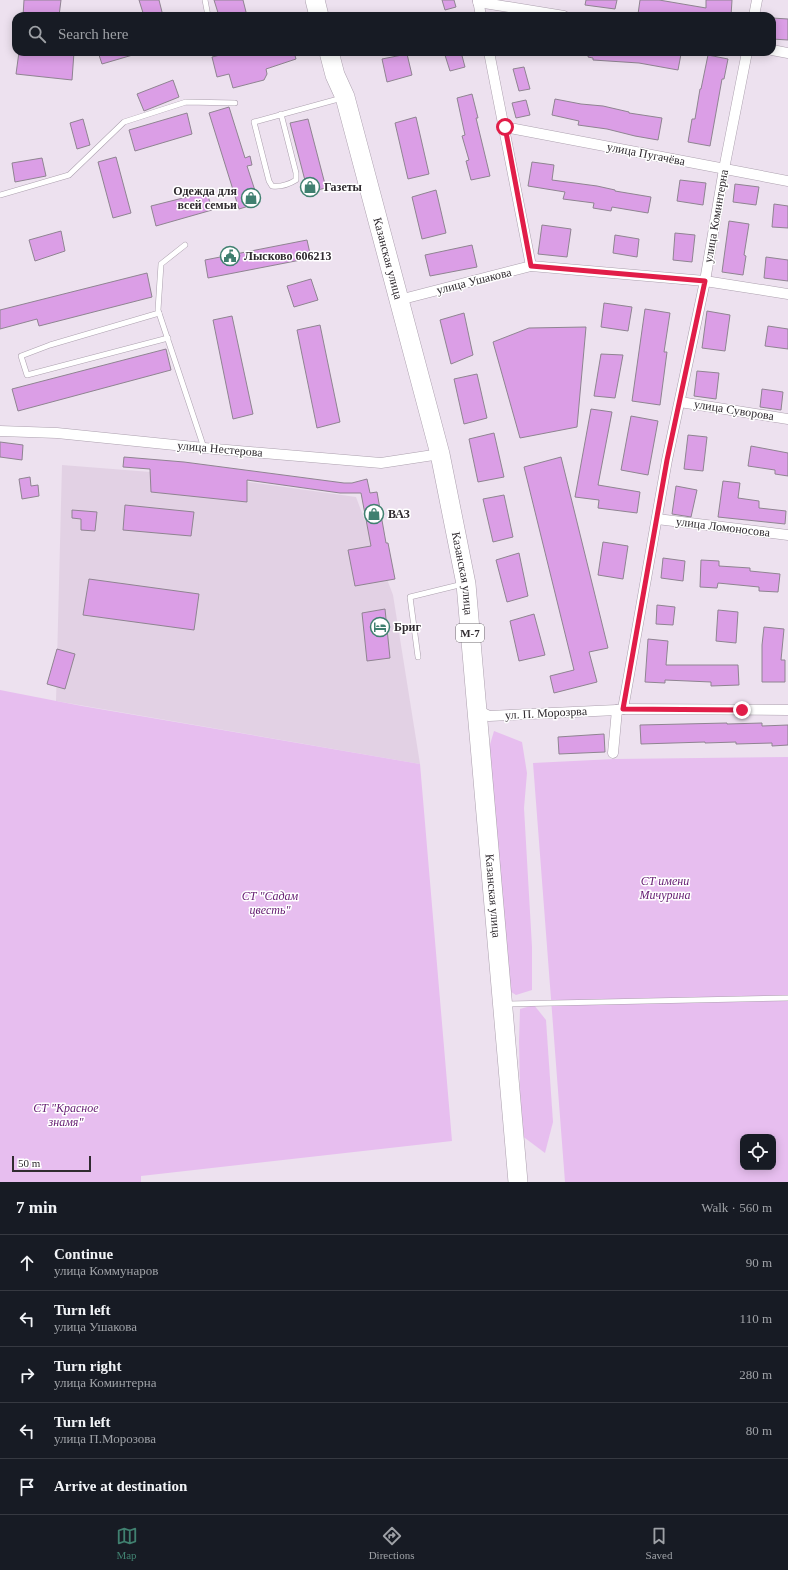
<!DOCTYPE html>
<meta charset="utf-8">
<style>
body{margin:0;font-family:"Times New Roman",serif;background:#20242c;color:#f1f3f6}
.controls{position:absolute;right:12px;bottom:12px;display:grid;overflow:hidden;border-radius:8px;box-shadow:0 2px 10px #0003}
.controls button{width:36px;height:36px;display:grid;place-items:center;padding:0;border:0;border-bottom:1px solid #363941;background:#171b24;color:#f1f3f6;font:20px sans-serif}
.scale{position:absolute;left:12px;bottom:10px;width:79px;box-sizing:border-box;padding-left:4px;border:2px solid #302b30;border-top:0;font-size:11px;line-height:14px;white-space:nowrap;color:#302b30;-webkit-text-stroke:3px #fff;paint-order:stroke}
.stop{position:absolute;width:12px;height:12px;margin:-9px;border:3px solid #e11d48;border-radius:50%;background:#fff}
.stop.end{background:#e11d48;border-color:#fff;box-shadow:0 1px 4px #0008}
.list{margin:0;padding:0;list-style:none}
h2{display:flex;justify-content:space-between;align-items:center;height:52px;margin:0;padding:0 16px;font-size:17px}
h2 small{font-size:13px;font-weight:400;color:#9ea1a6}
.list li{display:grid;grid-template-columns:26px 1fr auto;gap:12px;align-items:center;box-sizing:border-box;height:56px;padding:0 16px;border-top:1px solid #363941}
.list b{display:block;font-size:15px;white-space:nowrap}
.list p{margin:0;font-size:13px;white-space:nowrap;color:#9ea1a6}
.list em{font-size:13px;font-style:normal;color:#9ea1a6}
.icon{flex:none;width:22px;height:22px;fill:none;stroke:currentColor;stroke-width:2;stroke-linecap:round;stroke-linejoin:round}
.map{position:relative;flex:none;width:788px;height:1182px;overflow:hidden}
.search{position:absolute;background:#171b24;box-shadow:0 2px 10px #0003;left:12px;right:12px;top:12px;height:44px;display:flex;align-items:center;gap:10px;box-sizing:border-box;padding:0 14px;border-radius:12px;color:#9ea1a6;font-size:15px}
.sheet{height:332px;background:#171b24}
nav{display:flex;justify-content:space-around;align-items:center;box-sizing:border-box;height:56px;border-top:1px solid #363941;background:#171b24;font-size:11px;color:#9ea1a6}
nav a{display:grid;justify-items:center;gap:2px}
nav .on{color:#408070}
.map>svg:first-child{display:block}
.built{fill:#e2d1e4}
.green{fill:#e7beef;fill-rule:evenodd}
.building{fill:#db9ee6;stroke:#8f8491}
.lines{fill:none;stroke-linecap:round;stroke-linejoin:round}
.lane-casing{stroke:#aca0ae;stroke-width:6}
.street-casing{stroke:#aca0ae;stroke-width:11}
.highway-casing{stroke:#aca0ae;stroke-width:20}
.lane{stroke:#fff;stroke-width:5}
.street{stroke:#fff;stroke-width:10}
.highway{stroke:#fff;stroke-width:19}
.route{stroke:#e11d48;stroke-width:5}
.labels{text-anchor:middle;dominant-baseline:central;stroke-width:3;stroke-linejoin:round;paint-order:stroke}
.shield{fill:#fff;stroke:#6e6b6e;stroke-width:1}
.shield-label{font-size:11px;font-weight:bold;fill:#302b30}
.street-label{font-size:12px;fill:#302b30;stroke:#fff}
.poi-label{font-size:12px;font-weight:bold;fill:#302b30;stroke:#fff;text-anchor:start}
.park-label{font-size:12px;font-style:italic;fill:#631a70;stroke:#fff}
</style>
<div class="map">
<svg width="788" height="1182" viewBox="0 0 788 1182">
<rect width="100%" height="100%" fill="#ede1ef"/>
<polygon class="built" points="62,465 214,477 356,497 393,595 420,764 56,701"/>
<g class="green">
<polygon points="0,690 82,706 420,764 452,1141 141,1176 141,1182 0,1182"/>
<polygon points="494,731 522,742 527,773 524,808 532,947 532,990 516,995 508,990 486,758"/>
<path d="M788 757V1182H565L533 763 614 759ZM743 1137H773V1167H743Z"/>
<polygon points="534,1005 546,1020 553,1122 545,1153 521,1135 519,1041 520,1009"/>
</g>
<g class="building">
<polygon points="24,0 61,0 59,16 23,16"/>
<polygon points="139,0 159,0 163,16 144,16"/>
<polygon points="214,0 243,0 247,16 219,16"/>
<polygon points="442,0 454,0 456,7 445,10"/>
<polygon points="586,0 617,0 615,9 585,5"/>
<polygon points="640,0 659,0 706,8 706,0 732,0 731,16 650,16 638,14"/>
<polygon points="772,18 788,19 788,40 772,39"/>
<polygon points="19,52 74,52 72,80 16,74"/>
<polygon points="98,52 136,52 136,54 102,64"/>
<polygon points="232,52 294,52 296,59 266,69 267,74 264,80 233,88 229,74 217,77 212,57"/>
<polygon points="444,52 461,52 465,67 450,71"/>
<polygon points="589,52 668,52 681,54 678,70 639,63 593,60 593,58 588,57"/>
<polygon points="407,54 412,75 387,82 382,59"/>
<polygon points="708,55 728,59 724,79 722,79 710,146 688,142 692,119 695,119 700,89 701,89"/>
<polygon points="524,67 530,89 519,91 513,69"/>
<polygon points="173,80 179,97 144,111 137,94"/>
<polygon points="472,94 478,118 476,118 490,176 471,180 466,161 469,160 462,136 465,135 457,98"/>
<polygon points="555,99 581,104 603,106 629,112 629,113 662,118 658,140 635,136 607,129 578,125 579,121 552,115"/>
<polygon points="526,100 530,115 516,118 512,103"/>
<polygon points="229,107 245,158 250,156 252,165 247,166 259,203 239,209 209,113"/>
<polygon points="187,113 192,134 135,151 129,130"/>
<polygon points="416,117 429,174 408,179 395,123"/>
<polygon points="83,119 90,145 77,149 70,123"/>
<polygon points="308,119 326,188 308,192 290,123"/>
<polygon points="116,157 131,213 113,218 98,162"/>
<polygon points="42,158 46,176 15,182 12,163"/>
<polygon points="532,162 554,165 552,180 597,186 615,190 615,191 651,197 648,213 612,207 611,211 593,208 594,203 563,199 565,192 528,186"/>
<polygon points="680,180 706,183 703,205 677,201"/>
<polygon points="735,184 759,187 756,205 733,202"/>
<polygon points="436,190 446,233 422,239 412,197"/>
<polygon points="207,192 212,210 156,226 151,206"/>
<polygon points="774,204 788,206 788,228 772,227"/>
<polygon points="729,221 749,224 744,255 746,256 743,275 722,272"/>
<polygon points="542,225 571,229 567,257 538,254"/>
<polygon points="61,231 65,251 35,261 29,240"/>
<polygon points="675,233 695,235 692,262 673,260"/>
<polygon points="615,235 639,239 637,257 613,253"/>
<polygon points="307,240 311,258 208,278 205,260"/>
<polygon points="472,245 477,267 430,276 425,255"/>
<polygon points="766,257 788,260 788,281 764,278"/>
<polygon points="147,273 152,297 39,326 37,319 0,329 0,310"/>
<polygon points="311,279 318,300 294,307 287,286"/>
<polygon points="604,303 632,307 628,331 601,327"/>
<polygon points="645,309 670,313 664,352 667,352 660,405 632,401"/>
<polygon points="707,311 730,315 725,351 702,348"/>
<polygon points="464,313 473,355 451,364 440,320"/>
<polygon points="232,316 253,414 233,419 213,320"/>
<polygon points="320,325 340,422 317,428 297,330"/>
<polygon points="768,326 788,329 788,349 765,346"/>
<polygon points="586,327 577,427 520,438 493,342 529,328"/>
<polygon points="166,349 171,370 18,411 12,389"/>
<polygon points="601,354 623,355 615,398 594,396"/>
<polygon points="697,371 719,373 716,399 694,396"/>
<polygon points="477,374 487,418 464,424 454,379"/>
<polygon points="762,389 783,392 781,410 760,407"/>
<polygon points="591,409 612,412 598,485 640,492 637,513 598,508 599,500 575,497"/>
<polygon points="631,416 658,421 648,475 621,470"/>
<polygon points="494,433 504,477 478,482 469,439"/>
<polygon points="688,435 707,437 703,471 684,469"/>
<polygon points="0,442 23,445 22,460 0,457"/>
<polygon points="751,446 788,453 788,476 775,474 775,470 748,466"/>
<polygon points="124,457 184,462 344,483 352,483 367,479 370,493 377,492 386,543 388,543 395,579 355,586 348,550 371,546 361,493 340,493 247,480 247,502 151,492 150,469 123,467"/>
<polygon points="561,457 608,648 589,652 597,682 554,693 550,676 574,670 524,467"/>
<polygon points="30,477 31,486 38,485 39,496 22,499 19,479"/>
<polygon points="723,481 740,483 738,498 759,501 759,508 786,511 785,524 718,517"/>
<polygon points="676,486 697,490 691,517 672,514"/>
<polygon points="504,495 513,537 493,542 483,499"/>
<polygon points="125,505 194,512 191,536 123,530"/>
<polygon points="72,510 97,512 95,531 81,530 81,519 72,518"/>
<polygon points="603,542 628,546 623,579 598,575"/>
<polygon points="519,553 528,596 507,602 496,560"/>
<polygon points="663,558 685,561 683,581 661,578"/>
<polygon points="701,560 719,561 719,566 750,568 750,571 780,574 778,592 759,591 759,587 718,583 717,588 700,587"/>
<polygon points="89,579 199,594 194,630 83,615"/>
<polygon points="657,605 675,607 673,625 656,624"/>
<polygon points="385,609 390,658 367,661 362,613"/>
<polygon points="718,610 738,612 736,643 716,641"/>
<polygon points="534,614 545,655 519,661 510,621"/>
<polygon points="764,627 784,629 781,660 785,660 785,682 762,682 762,645"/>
<polygon points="648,639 668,641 666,665 738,665 739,685 711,686 711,682 665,680 665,683 645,682"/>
<polygon points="57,649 75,654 65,689 47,684"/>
<polygon points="727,723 727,724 762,723 762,726 788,725 788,745 772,746 772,743 736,744 736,742 705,743 705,742 641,744 640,725"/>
<polygon points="604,734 605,752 559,754 558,737"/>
</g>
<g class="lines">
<g class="lane-casing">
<g id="lane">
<polyline points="205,0 208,16"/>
<path d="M281 114 296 173V180C288 185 281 187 272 186L269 181 254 122 342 98"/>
<polyline points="0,195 69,175 124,122 186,102 235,103"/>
<polyline points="185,245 161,264 158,310 204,448"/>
<polyline points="159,313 50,345 21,356 27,375 168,338"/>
<polyline points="418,657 410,597 463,584"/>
<polyline points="505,1004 788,998"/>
</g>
</g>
<g class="street-casing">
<g id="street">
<polyline points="478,0 481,16"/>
<polyline points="478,2 564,16"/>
<polyline points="754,16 757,0"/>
<polyline points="772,50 788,53"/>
<polyline points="489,52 531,266"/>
<polyline points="505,127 788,181"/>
<polyline points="399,300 531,266 705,281 788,294"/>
<polyline points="680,402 788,419"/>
<polyline points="0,431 57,433 204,448 381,463 440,454"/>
<polyline points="657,519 788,535"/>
<polyline points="623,709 788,710"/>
<polyline points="477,710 489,716 617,710"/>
<polyline points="613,753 617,710 623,709 667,460 705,281 724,169 747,52"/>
</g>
</g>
<g class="highway-casing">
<g id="highway">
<polyline points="315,0 319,16"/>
<path id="s1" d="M329 52 335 75 345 97 440 454 466 584 518 1182"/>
</g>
</g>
<use href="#lane" class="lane"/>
<use href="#street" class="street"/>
<use href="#highway" class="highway"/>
</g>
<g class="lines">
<polyline class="route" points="505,127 531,266 705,281 667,460 623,709 742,710"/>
</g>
<defs>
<g id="shop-ring" transform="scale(1)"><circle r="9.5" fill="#fff" stroke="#408070" stroke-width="1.5"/><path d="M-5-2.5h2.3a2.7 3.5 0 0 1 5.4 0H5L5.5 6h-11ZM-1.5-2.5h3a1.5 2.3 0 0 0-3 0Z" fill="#408070"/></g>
<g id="civic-ring" transform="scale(1)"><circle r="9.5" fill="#fff" stroke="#408070" stroke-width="1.5"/><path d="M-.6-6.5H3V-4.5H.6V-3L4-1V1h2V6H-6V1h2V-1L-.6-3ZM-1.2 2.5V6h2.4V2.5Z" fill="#408070"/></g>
<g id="hotel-ring" transform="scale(1)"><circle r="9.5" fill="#fff" stroke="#408070" stroke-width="1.5"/><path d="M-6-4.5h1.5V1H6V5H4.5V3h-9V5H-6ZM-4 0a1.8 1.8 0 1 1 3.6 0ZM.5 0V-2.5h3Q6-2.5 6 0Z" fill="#408070"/></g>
</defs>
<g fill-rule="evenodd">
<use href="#shop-ring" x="310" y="187"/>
<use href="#shop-ring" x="251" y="198"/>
<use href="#civic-ring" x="230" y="256"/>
<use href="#shop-ring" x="374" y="514"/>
<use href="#hotel-ring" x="380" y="627"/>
</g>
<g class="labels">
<rect class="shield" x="456" y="624" width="28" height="18" rx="3"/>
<g class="shield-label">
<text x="470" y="633">М-7</text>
</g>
<g class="street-label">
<text transform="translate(646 154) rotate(11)">улица Пугачёва</text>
<text transform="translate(716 216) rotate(-80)">улица Коминтерна</text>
<text stroke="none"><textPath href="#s1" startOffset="215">Казанская улица</textPath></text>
<text transform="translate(474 281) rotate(-14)">улица Ушакова</text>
<text transform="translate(734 410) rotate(9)">улица Суворова</text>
<text transform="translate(220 449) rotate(5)">улица Нестерова</text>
<text transform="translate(723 527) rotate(7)">улица Ломоносова</text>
<text stroke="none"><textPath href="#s1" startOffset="539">Казанская улица</textPath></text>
<text transform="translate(546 713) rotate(-3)">ул. П. Морозрва</text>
<text stroke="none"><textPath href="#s1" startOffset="863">Казанская улица</textPath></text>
</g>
<g class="poi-label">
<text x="324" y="187">Газеты</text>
<text x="237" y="191" text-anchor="end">Одежда для<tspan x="237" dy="14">всей семьи</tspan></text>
<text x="244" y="256">Лысково 606213</text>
<text x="388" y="514">ВАЗ</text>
<text x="394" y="627">Бриг</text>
</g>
<g class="park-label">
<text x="665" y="881">СТ имени<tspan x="665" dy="14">Мичурина</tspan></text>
<text x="270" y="896">СТ "Садам<tspan x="270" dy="14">цвесть"</tspan></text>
<text x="66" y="1108">СТ "Красное<tspan x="66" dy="14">знамя"</tspan></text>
</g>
</g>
</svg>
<div class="controls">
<button><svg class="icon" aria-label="locate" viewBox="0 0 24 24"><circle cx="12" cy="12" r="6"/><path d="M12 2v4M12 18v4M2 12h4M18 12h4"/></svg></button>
</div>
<div class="scale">50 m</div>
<div class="stop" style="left:505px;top:127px"></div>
<div class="stop end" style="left:742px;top:710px"></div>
<div class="search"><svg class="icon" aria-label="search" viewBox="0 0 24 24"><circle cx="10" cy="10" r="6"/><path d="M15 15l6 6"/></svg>Search here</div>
</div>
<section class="sheet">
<h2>7 min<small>Walk · 560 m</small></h2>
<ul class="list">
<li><svg class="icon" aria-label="ahead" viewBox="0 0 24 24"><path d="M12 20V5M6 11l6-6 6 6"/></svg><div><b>Continue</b><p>улица Коммунаров</p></div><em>90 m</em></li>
<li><svg class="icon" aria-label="left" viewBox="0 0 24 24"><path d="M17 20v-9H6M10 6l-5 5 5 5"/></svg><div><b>Turn left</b><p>улица Ушакова</p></div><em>110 m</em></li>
<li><svg class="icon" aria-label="right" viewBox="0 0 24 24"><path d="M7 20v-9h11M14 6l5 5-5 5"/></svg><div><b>Turn right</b><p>улица Коминтерна</p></div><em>280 m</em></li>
<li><svg class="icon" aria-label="left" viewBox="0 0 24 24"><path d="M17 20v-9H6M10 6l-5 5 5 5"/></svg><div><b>Turn left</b><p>улица П.Морозова</p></div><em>80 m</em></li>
<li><svg class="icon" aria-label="arrive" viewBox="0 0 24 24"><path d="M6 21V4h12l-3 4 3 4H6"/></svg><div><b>Arrive at destination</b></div></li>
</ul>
</section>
<nav>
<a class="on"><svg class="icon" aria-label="map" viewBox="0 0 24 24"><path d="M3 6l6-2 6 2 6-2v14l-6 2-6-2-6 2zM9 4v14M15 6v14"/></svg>Map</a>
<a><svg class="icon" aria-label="directions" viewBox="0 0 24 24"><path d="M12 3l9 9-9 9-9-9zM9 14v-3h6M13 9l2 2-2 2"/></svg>Directions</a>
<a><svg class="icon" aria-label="saved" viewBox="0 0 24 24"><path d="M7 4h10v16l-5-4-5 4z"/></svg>Saved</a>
</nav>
